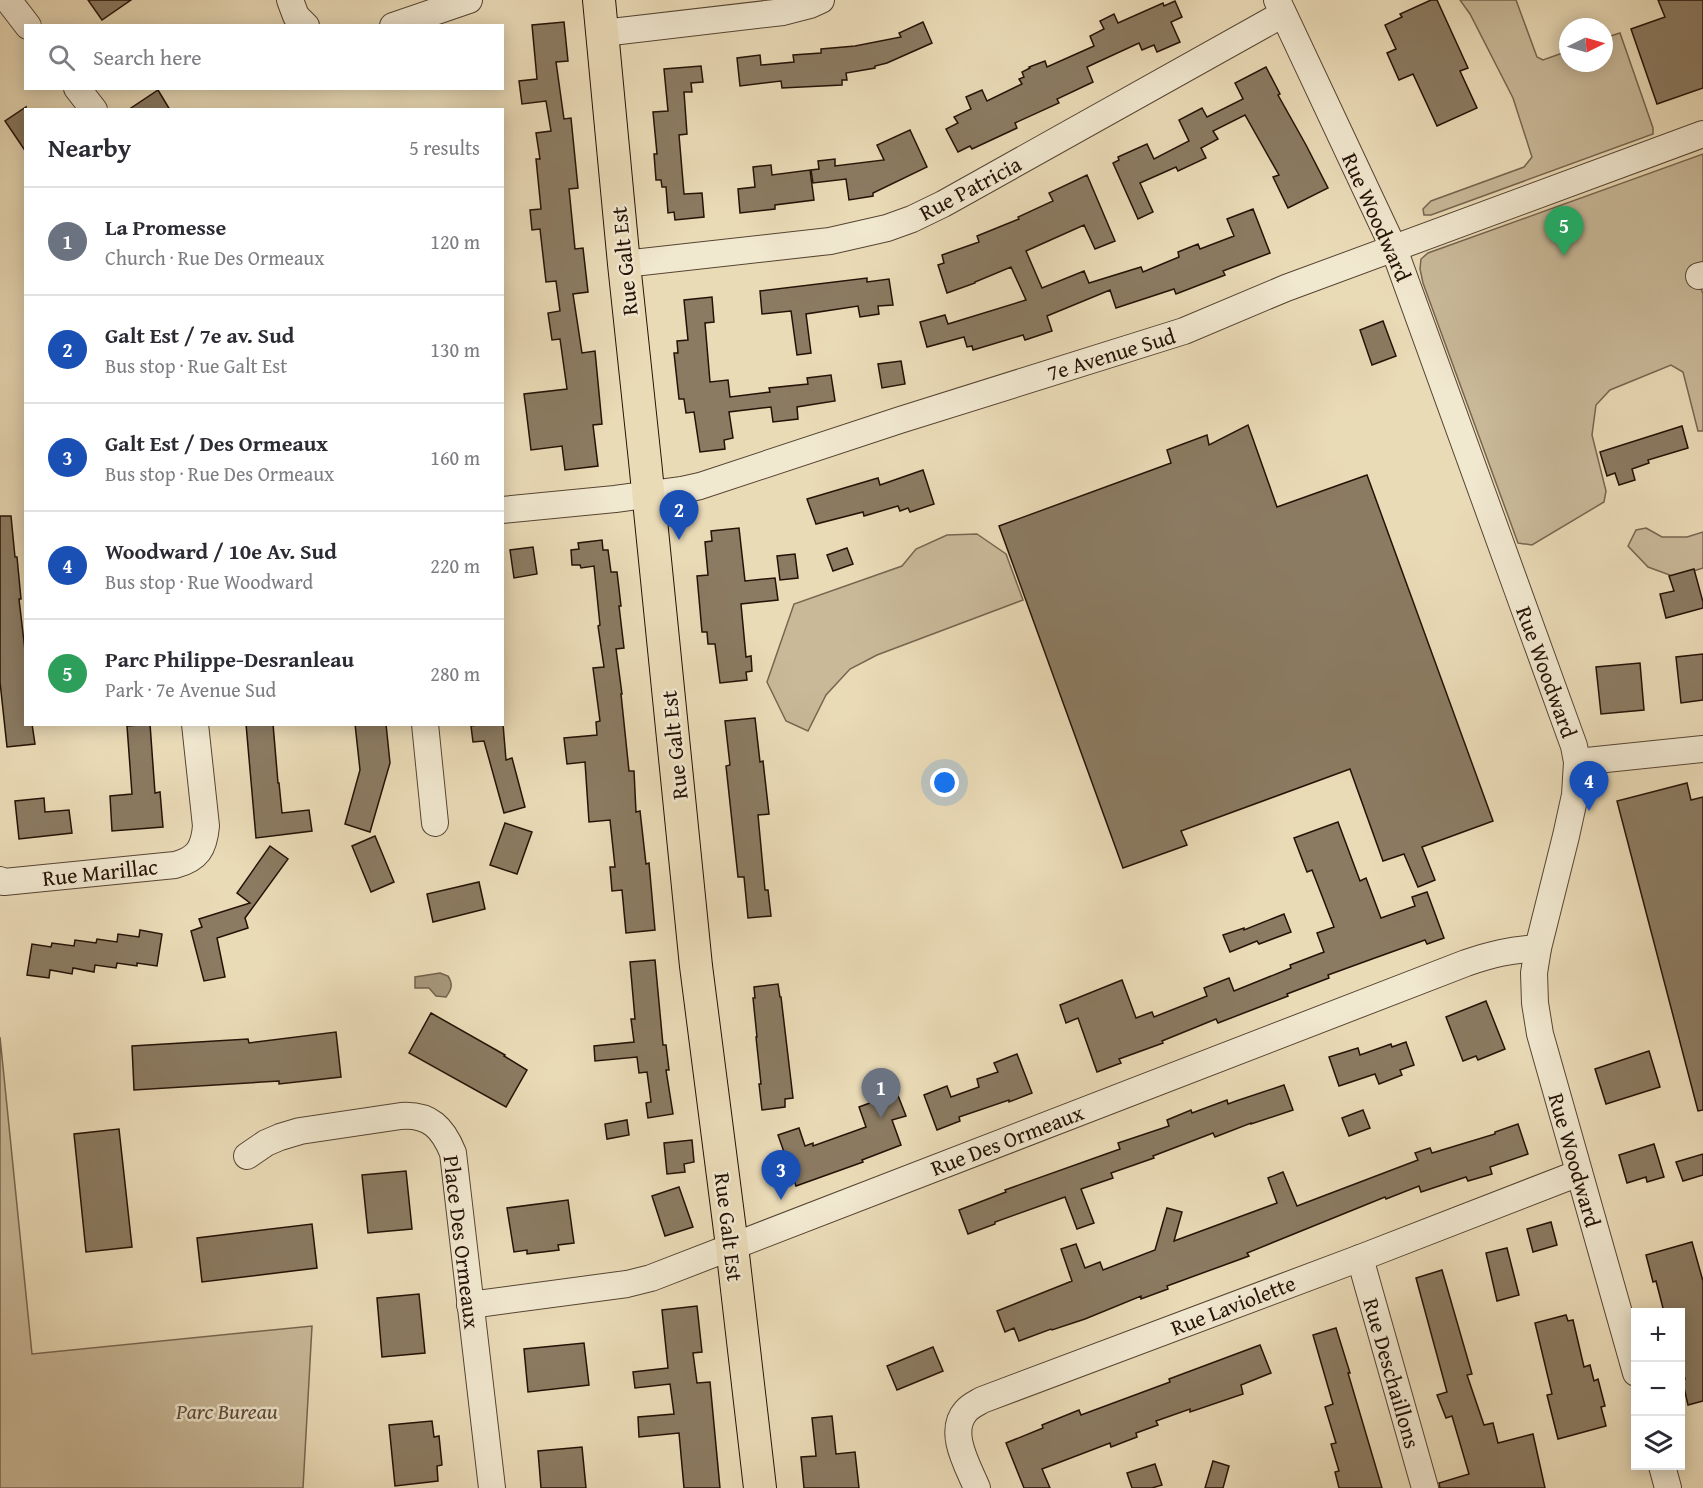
<!DOCTYPE html>
<meta charset="utf-8">
<style>
body{margin:0;font-family:"Gentium Book Plus",serif;background:#f7f7f7;color:#2b2b33}
.controls{position:absolute;right:18px;bottom:18px;display:grid;overflow:hidden;border-radius:0px;box-shadow:0 3px 15px #0003}
.controls button{width:54px;height:54px;display:grid;place-items:center;padding:0;border:0;border-bottom:2px solid #e1e1e2;background:#fff;color:#2b2b33;font:30px sans-serif}
.compass{position:absolute;left:1559px;top:18px;width:54px;height:54px;border-radius:50%;background:#fff;box-shadow:0 3px 15px #0003;rotate:85deg}
.you{position:absolute;left:945px;top:783px;width:21px;height:21px;margin:-15px;border:4px solid #fff;border-radius:50%;background:#1a73e8;box-shadow:0 0 0 9px #1a73e833}
.badge{display:grid;place-items:center;width:39px;height:39px;border-radius:50%;background:#8f2418;color:#fff;font-size:20px;font-weight:700}
.pin{position:absolute;translate:-50% -50px;filter:drop-shadow(0 2px 3px #0008)}
.pin::after{content:'';position:absolute;top:32px;width:21px;height:18px;background:inherit;clip-path:polygon(0 0,100% 0,50% 100%)}
.list{margin:0;padding:0;list-style:none}
h2{display:flex;justify-content:space-between;align-items:center;height:78px;margin:0;padding:0 24px;font-size:26px}
h2 small{font-size:20px;font-weight:400;color:#7c7c81}
.list li{display:grid;grid-template-columns:39px 1fr auto;gap:18px;align-items:center;box-sizing:border-box;height:108px;padding:0 24px;border-top:2px solid #e1e1e2}
.list b{display:block;font-size:22px;white-space:nowrap}
.list p{margin:0;font-size:20px;white-space:nowrap;color:#7c7c81}
.list em{font-size:20px;font-style:normal;color:#7c7c81}
.icon{flex:none;width:33px;height:33px;fill:none;stroke:currentColor;stroke-width:2;stroke-linecap:round;stroke-linejoin:round}
.map{position:relative;flex:none;width:1703px;height:1488px;overflow:hidden}
.search{position:absolute;background:#fff;box-shadow:0 3px 15px #0003;left:24px;top:24px;width:480px;height:66px;display:flex;align-items:center;gap:15px;box-sizing:border-box;padding:0 21px;border-radius:0px;color:#7c7c81;font-size:22px}
.panel{position:absolute;background:#fff;box-shadow:0 3px 15px #0003;left:24px;top:108px;width:480px;height:618px;border-radius:0px}
.map>svg:first-child{display:block}
.green{fill:#c9b999;stroke:#776650;stroke-width:1.5}
.water{fill:#a7977b;stroke:#73624c;stroke-width:1.5}
.building{fill:#8b7b62;stroke:#251206;stroke-width:1.5}
.lines{fill:none;stroke-linecap:round;stroke-linejoin:round}
.minor-casing{stroke:#564432;stroke-width:28}
.major-casing{stroke:#251206;stroke-width:34}
.minor{stroke:#f1e8d0;stroke-width:26}
.major{stroke:#eadbb7;stroke-width:32}
.labels{text-anchor:middle;dominant-baseline:central;stroke-width:5;stroke-linejoin:round;paint-order:stroke}
.street-label{font-size:22px;fill:#251206;stroke:#f1e8d0}
.park-label{font-size:22px;font-style:italic;fill:#5e4c39;stroke:#f1e8d0}
</style>
<div class="map">
<svg width="1703" height="1488" viewBox="0 0 1703 1488">
<rect width="100%" height="100%" fill="#eadbb7"/>
<filter id="stains"><feTurbulence type="fractalNoise" baseFrequency=".00333" numOctaves="4"/><feColorMatrix values="0 0 0 0 .2 0 0 0 0 .09 0 0 0 0 .02 0 0 0 .5 -.17"/></filter>
<radialGradient id="worn" r=".72"><stop offset=".6" stop-color="#630" stop-opacity="0"/><stop offset="1" stop-color="#630" stop-opacity=".3"/></radialGradient>
<g class="green">
<polygon points="1460,0 1516,0 1537,57 1543,60 1568,51 1568,63 1604,63 1604,38 1620,33 1653,128 1653,134 1431,215 1424,215 1423,209 1431,201 1524,167 1532,157 1513,98 1470,14"/>
<polygon points="1703,154 1703,262 1693,266 1703,294 1703,431 1698,431 1683,372 1671,365 1610,390 1596,405 1592,435 1606,491 1604,502 1532,545 1518,543 1423,283 1420,269 1421,259 1428,253"/>
<polygon points="1646,528 1662,537 1687,537 1703,532 1703,568 1675,577 1648,567 1628,546 1636,530"/>
<polygon points="977,534 1006,554 1023,600 877,655 850,669 826,695 808,731 786,721 767,682 794,604 902,566 916,549 947,535"/>
<polygon points="0,1037 32,1354 312,1326 303,1488 0,1488"/>
</g>
<path class="water" d="M440 973 448 976C453 984 452 989 446 997L436 996 429 988H415V977Z"/>
<g class="building">
<polygon points="88,0 131,0 102,20"/>
<polygon points="1431,0 1437,0 1468,68 1460,71 1477,108 1437,126 1413,74 1399,80 1387,53 1396,49 1385,25 1402,17 1400,14"/>
<polygon points="1658,0 1703,0 1703,88 1657,104 1631,29 1665,17"/>
<polygon points="1175,1 1182,17 1171,22 1180,42 1157,52 1154,45 1142,50 1139,43 1087,67 1093,82 1057,99 1059,103 1015,123 1017,128 972,149 970,146 958,152 946,129 958,123 954,117 971,109 966,97 982,90 987,101 1022,84 1019,79 1024,77 1022,72 1030,68 1029,67 1045,61 1047,67 1094,46 1090,36 1104,29 1100,21 1114,14 1118,23 1163,3 1164,6"/>
<polygon points="564,22 568,61 556,62 564,119 571,118 578,188 569,189 575,249 583,248 588,292 573,294 582,353 595,351 602,424 593,425 598,466 565,470 562,446 531,450 526,409 524,394 567,389 560,339 552,340 548,313 560,311 556,281 546,282 540,229 532,230 530,210 541,209 536,159 540,159 536,133 551,131 546,101 522,104 519,81 537,79 532,25"/>
<polygon points="923,22 932,43 887,63 875,66 875,68 846,73 847,80 842,80 842,85 782,88 781,81 740,86 737,58 760,55 761,65 794,62 793,55 821,53 821,49 855,46 901,37 899,33"/>
<polygon points="701,66 703,82 691,83 692,92 684,92 687,134 679,135 684,194 702,193 704,217 675,220 674,212 668,213 666,187 662,187 661,180 656,180 654,154 657,154 653,112 668,111 664,69"/>
<polygon points="1266,67 1280,94 1278,95 1306,145 1328,188 1288,208 1273,177 1279,175 1245,115 1213,131 1218,139 1201,148 1206,158 1178,171 1176,167 1140,183 1153,212 1138,219 1113,163 1119,160 1118,157 1147,144 1154,159 1189,141 1179,120 1202,108 1207,117 1243,99 1235,83"/>
<polygon points="158,90 170,110 128,110"/>
<polygon points="26,107 26,152 5,121"/>
<polygon points="910,130 927,167 873,193 873,196 849,200 846,179 813,183 811,170 819,169 818,161 835,159 835,166 884,160 877,145"/>
<polygon points="771,165 772,175 810,170 814,200 775,205 775,209 740,213 738,189 755,187 753,167"/>
<polygon points="1087,175 1115,241 1095,249 1084,225 1026,251 1042,288 1084,271 1089,283 1141,267 1143,272 1179,257 1178,252 1198,244 1200,249 1234,236 1227,219 1253,209 1270,253 1223,271 1225,275 1176,294 1174,289 1116,308 1110,290 1047,316 1052,331 1025,340 1023,335 973,350 972,346 967,347 964,337 927,347 920,322 945,315 948,324 1026,300 1011,267 975,282 975,283 947,293 938,265 944,263 942,255 979,242 977,236 1019,219 1018,217 1053,201 1049,193"/>
<polygon points="867,278 867,282 889,279 893,305 878,306 879,314 860,317 858,306 806,314 811,353 797,355 791,311 762,314 760,291"/>
<polygon points="712,297 714,322 705,323 710,382 728,380 730,397 770,392 769,388 808,384 807,378 831,375 835,401 797,407 798,419 773,422 771,407 729,412 733,438 724,440 725,449 700,452 694,412 686,413 684,399 679,399 674,353 678,353 677,341 688,340 684,300"/>
<polygon points="1383,321 1396,356 1372,365 1360,330"/>
<polygon points="901,361 905,384 882,388 878,364"/>
<polygon points="1248,425 1277,507 1367,475 1493,821 1422,847 1435,880 1418,887 1404,854 1383,861 1350,769 1181,831 1187,845 1123,868 999,526 1171,463 1167,450 1207,435 1209,445"/>
<polygon points="1682,426 1688,448 1648,460 1649,463 1632,469 1635,480 1619,485 1615,473 1607,476 1600,452"/>
<polygon points="923,470 934,504 910,512 908,508 900,511 898,506 864,516 863,512 816,524 807,499 878,478 880,485"/>
<polygon points="0,516 11,516 15,557 17,557 21,599 19,599 26,659 26,724 32,724 35,744 7,747 0,682"/>
<polygon points="739,528 745,581 775,578 778,600 741,604 746,657 751,656 752,671 746,672 747,680 720,683 715,644 708,644 707,632 702,632 697,576 708,575 705,542 712,541 711,531"/>
<polygon points="602,540 603,550 608,550 611,572 617,572 621,606 619,606 624,648 616,649 622,694 621,694 629,771 634,771 636,812 640,811 646,864 649,863 655,930 626,933 622,890 612,891 610,867 615,867 610,820 589,822 585,762 567,764 564,738 597,735 596,722 600,721 593,668 604,667 598,626 600,625 594,566 581,568 580,565 572,565 571,550 579,549 578,543"/>
<polygon points="533,547 537,574 514,578 510,550"/>
<polygon points="847,548 853,564 833,571 827,555"/>
<polygon points="795,554 798,578 780,580 777,556"/>
<polygon points="1694,569 1703,602 1703,608 1666,618 1660,594 1674,591 1669,576"/>
<polygon points="1703,654 1703,700 1681,703 1676,657"/>
<polygon points="1640,663 1644,710 1601,714 1596,667"/>
<polygon points="755,718 760,762 763,761 769,814 758,815 765,890 768,890 771,916 748,918 744,877 738,877 726,766 730,765 725,721"/>
<polygon points="150,724 155,793 160,792 163,827 112,831 110,796 132,794 127,726"/>
<polygon points="246,724 273,724 278,783 279,783 282,813 309,810 312,831 256,838"/>
<polygon points="355,724 386,724 390,763 370,832 345,824 360,770"/>
<polygon points="483,724 503,724 506,760 512,758 525,807 504,813 484,741 473,742 471,726"/>
<polygon points="1687,783 1691,800 1703,797 1703,1110 1698,1111 1617,801"/>
<polygon points="44,798 45,812 69,810 72,833 19,839 15,801"/>
<polygon points="1338,822 1360,881 1366,878 1381,918 1415,906 1412,897 1427,892 1444,938 1427,944 1425,940 1372,959 1328,975 1329,978 1287,994 1288,996 1218,1023 1216,1019 1162,1041 1163,1043 1119,1059 1121,1063 1097,1072 1078,1018 1066,1023 1060,1005 1122,980 1136,1018 1152,1012 1154,1017 1207,996 1204,988 1229,978 1234,991 1291,968 1290,965 1324,952 1317,933 1334,927 1312,870 1307,872 1294,838"/>
<polygon points="505,823 532,832 517,874 490,865"/>
<polygon points="375,836 394,882 371,892 352,846"/>
<polygon points="270,846 288,859 245,918 248,928 217,938 225,977 204,981 191,931 202,927 199,919 250,903 237,893"/>
<polygon points="479,882 485,909 433,922 427,894"/>
<polygon points="1284,914 1291,932 1259,944 1257,941 1230,952 1223,935 1244,928 1244,930"/>
<polygon points="140,930 162,934 157,966 137,963 137,966 117,963 116,968 95,965 94,972 73,968 72,974 50,970 49,978 27,975 32,944 51,947 52,943 74,946 75,940 96,943 97,939 117,942 118,934 139,937"/>
<polygon points="655,960 663,1045 666,1045 669,1070 666,1070 673,1114 648,1118 646,1103 651,1102 647,1072 639,1073 637,1057 595,1061 594,1046 634,1042 631,1019 635,1019 630,962"/>
<polygon points="778,984 780,997 781,997 793,1098 785,1099 785,1107 762,1110 759,1084 761,1084 756,1037 757,1037 753,998 755,998 754,987"/>
<polygon points="1486,1001 1505,1049 1478,1060 1476,1056 1463,1061 1446,1017"/>
<polygon points="431,1013 505,1055 504,1056 527,1070 506,1107 409,1053"/>
<polygon points="336,1032 341,1077 279,1084 279,1081 134,1090 132,1046 248,1039 249,1043"/>
<polygon points="1406,1042 1414,1065 1400,1070 1402,1075 1379,1084 1375,1074 1339,1086 1329,1057 1358,1048 1360,1055 1391,1044 1392,1047"/>
<polygon points="1649,1051 1660,1087 1606,1104 1595,1069"/>
<polygon points="1017,1054 1032,1093 1009,1102 1009,1100 959,1117 960,1121 937,1130 924,1095 947,1086 951,1097 979,1087 977,1079 998,1072 994,1063"/>
<polygon points="1284,1085 1293,1110 1251,1124 1251,1123 1215,1137 1213,1133 1153,1156 1154,1158 1111,1173 1113,1178 1081,1189 1094,1223 1077,1229 1065,1197 995,1222 995,1224 968,1234 959,1210 1006,1192 1005,1190 1120,1149 1118,1143 1169,1126 1167,1120 1191,1110 1192,1113 1227,1100 1228,1104 1236,1101"/>
<polygon points="897,1093 906,1116 892,1120 901,1145 862,1160 863,1162 796,1186 778,1135 799,1128 805,1146 813,1143 813,1146 866,1127 859,1107"/>
<polygon points="1363,1110 1370,1128 1349,1136 1342,1118"/>
<polygon points="627,1120 629,1135 607,1139 605,1124"/>
<polygon points="1518,1124 1528,1154 1490,1167 1492,1174 1468,1181 1466,1177 1421,1192 1419,1186 1386,1199 1385,1197 1247,1253 1249,1256 1167,1286 1168,1289 1141,1299 1141,1296 1085,1319 1052,1330 1051,1329 1019,1341 1014,1328 1005,1332 997,1311 1072,1281 1061,1249 1076,1244 1085,1268 1100,1262 1103,1270 1155,1250 1167,1208 1182,1212 1174,1241 1277,1203 1268,1178 1283,1172 1297,1206 1418,1160 1415,1153 1430,1148 1432,1153 1495,1134 1495,1132"/>
<polygon points="119,1129 132,1247 86,1252 74,1134"/>
<polygon points="692,1140 694,1162 684,1164 685,1172 667,1174 664,1143"/>
<polygon points="1654,1144 1664,1177 1647,1182 1646,1177 1627,1183 1619,1155"/>
<polygon points="1703,1154 1703,1175 1683,1181 1676,1162"/>
<polygon points="406,1171 412,1229 368,1233 362,1175"/>
<polygon points="679,1187 693,1227 665,1236 652,1196"/>
<polygon points="568,1200 574,1243 558,1245 559,1250 527,1254 527,1250 514,1252 507,1208"/>
<polygon points="1551,1222 1557,1245 1533,1252 1527,1229"/>
<polygon points="312,1224 317,1268 202,1282 197,1238"/>
<polygon points="1692,1242 1703,1281 1703,1401 1688,1405 1682,1379 1685,1379 1680,1360 1680,1312 1664,1312 1656,1281 1653,1282 1646,1255"/>
<polygon points="1507,1248 1519,1295 1497,1301 1486,1253"/>
<polygon points="1442,1270 1472,1374 1467,1375 1484,1425 1493,1423 1498,1443 1533,1434 1545,1488 1440,1488 1439,1483 1469,1474 1452,1416 1446,1418 1437,1395 1447,1392 1416,1278"/>
<polygon points="419,1294 425,1353 382,1357 377,1298"/>
<polygon points="697,1306 702,1352 693,1353 697,1383 710,1382 720,1488 684,1488 679,1433 639,1437 638,1417 674,1414 670,1384 635,1388 633,1372 668,1368 662,1310"/>
<polygon points="1566,1315 1568,1321 1573,1320 1584,1367 1590,1365 1594,1381 1598,1379 1605,1406 1601,1407 1606,1426 1558,1439 1547,1395 1552,1394 1535,1323"/>
<polygon points="1336,1328 1350,1373 1348,1373 1382,1488 1339,1488 1335,1472 1339,1471 1331,1444 1336,1443 1325,1407 1333,1404 1313,1335"/>
<polygon points="584,1343 589,1385 528,1392 524,1349"/>
<polygon points="1260,1345 1271,1373 1241,1385 1243,1394 1190,1412 1190,1409 1156,1421 1158,1425 1136,1433 1137,1437 1111,1447 1110,1443 1042,1469 1050,1488 1024,1488 1006,1443 1043,1428 1042,1425 1079,1410 1081,1415 1170,1382 1169,1379"/>
<polygon points="933,1347 943,1371 897,1390 887,1366"/>
<polygon points="832,1416 836,1454 855,1452 859,1488 804,1488 801,1457 816,1456 812,1418"/>
<polygon points="432,1421 434,1437 439,1436 442,1465 437,1466 438,1481 395,1486 389,1425"/>
<polygon points="582,1447 586,1488 541,1488 538,1451"/>
<polygon points="1213,1461 1229,1466 1223,1488 1205,1488"/>
<polygon points="1155,1464 1162,1485 1152,1488 1132,1488 1127,1473"/>
</g>
<g class="lines">
<g class="minor-casing">
<g id="minor">
<polyline points="8,0 28,26"/>
<polyline points="290,0 296,16 306,26"/>
<polyline points="1277,0 1394,249 1574,746 1577,762 1575,795 1566,836 1538,948 1534,973 1535,1003 1540,1034 1636,1373"/>
<polyline points="393,26 469,0"/>
<polyline points="603,33 783,12 810,5 821,0"/>
<polyline points="77,88 94,110"/>
<polyline points="624,264 830,241 887,228 912,219 943,204 1283,14"/>
<polyline points="1699,276 1703,275"/>
<polyline points="502,510 615,499 682,490 700,486 900,420 1184,331 1286,288 1703,134"/>
<polyline points="425,724 435,823"/>
<polyline points="1577,762 1703,749"/>
<path d="M0 880 4 882 175 865C198 859 204 848 206 826L195 724"/>
<path d="M247 1156 266 1143 280 1137 300 1131 401 1116C430 1114 443 1128 453 1153L492 1488"/>
<polyline points="1360,1258 1425,1488"/>
<path d="M470 1305 627 1284 651 1278 1466 963C1492 954 1510 950 1538 948"/>
<polyline points="1662,1466 1668,1488"/>
<path d="M977 1488C968 1466 947 1432 966 1411 970 1406 977 1403 982 1400L1360 1258 1579 1173"/>
</g>
</g>
<g class="major-casing">
<polyline id="major" points="599,0 624,264 645,461 696,966 732,1246 760,1488"/>
</g>
<use href="#minor" class="minor"/>
<use href="#major" class="major"/>
</g>
<g class="labels">
<g class="street-label">
<text transform="translate(970 188) rotate(-28)">Rue Patricia</text>
<text transform="translate(1377 217) rotate(66)">Rue Woodward</text>
<text transform="translate(624 261) rotate(-96)">Rue Galt Est</text>
<text transform="translate(1111 354) rotate(-17)">7e Avenue Sud</text>
<text transform="translate(1547 672) rotate(70)">Rue Woodward</text>
<text transform="translate(674 745) rotate(-96)">Rue Galt Est</text>
<text transform="translate(100 872) rotate(-6)">Rue Marillac</text>
<text transform="translate(1007 1140) rotate(-21)">Rue Des Ormeaux</text>
<text transform="translate(1575 1160) rotate(74)">Rue Woodward</text>
<text transform="translate(729 1227) rotate(83)">Rue Galt Est</text>
<text transform="translate(462 1242) rotate(83)">Place Des Ormeaux</text>
<text transform="translate(1233 1305) rotate(-21)">Rue Laviolette</text>
<text transform="translate(1392 1373) rotate(74)">Rue Deschaillons</text>
</g>
<g class="park-label">
<text x="227" y="1411">Parc Bureau</text>
</g>
</g>
<rect width="100%" height="100%" filter="url(#stains)"/>
<rect width="100%" height="100%" fill="url(#worn)"/>
</svg>
<div class="controls">
<button>+</button>
<button>−</button>
<button><svg class="icon" aria-label="layers" viewBox="0 0 24 24"><path d="M12 4l9 5-9 5-9-5zM3 14l9 5 9-5"/></svg></button>
</div>
<svg class="compass" viewBox="-18 -18 36 36"><path d="M0-13l5 13h-10z" fill="#e53935"/><path d="M0 13l5-13h-10z" fill="#7c7c81"/></svg>
<div class="you"></div>
<div class="pin badge" style="left:881px;top:1118px;background:#6b7280">1</div>
<div class="pin badge" style="left:679px;top:540px;background:#1a4fb4">2</div>
<div class="pin badge" style="left:781px;top:1200px;background:#1a4fb4">3</div>
<div class="pin badge" style="left:1589px;top:811px;background:#1a4fb4">4</div>
<div class="pin badge" style="left:1564px;top:256px;background:#2e9e5b">5</div>
<div class="search"><svg class="icon" aria-label="search" viewBox="0 0 24 24"><circle cx="10" cy="10" r="6"/><path d="M15 15l6 6"/></svg>Search here</div>
<section class="panel">
<h2>Nearby<small>5 results</small></h2>
<ul class="list">
<li><span class="badge" style="background:#6b7280">1</span><div><b>La Promesse</b><p>Church · Rue Des Ormeaux</p></div><em>120 m</em></li>
<li><span class="badge" style="background:#1a4fb4">2</span><div><b>Galt Est / 7e av. Sud</b><p>Bus stop · Rue Galt Est</p></div><em>130 m</em></li>
<li><span class="badge" style="background:#1a4fb4">3</span><div><b>Galt Est / Des Ormeaux</b><p>Bus stop · Rue Des Ormeaux</p></div><em>160 m</em></li>
<li><span class="badge" style="background:#1a4fb4">4</span><div><b>Woodward / 10e Av. Sud</b><p>Bus stop · Rue Woodward</p></div><em>220 m</em></li>
<li><span class="badge" style="background:#2e9e5b">5</span><div><b>Parc Philippe-Desranleau</b><p>Park · 7e Avenue Sud</p></div><em>280 m</em></li>
</ul>
</section>
</div>
